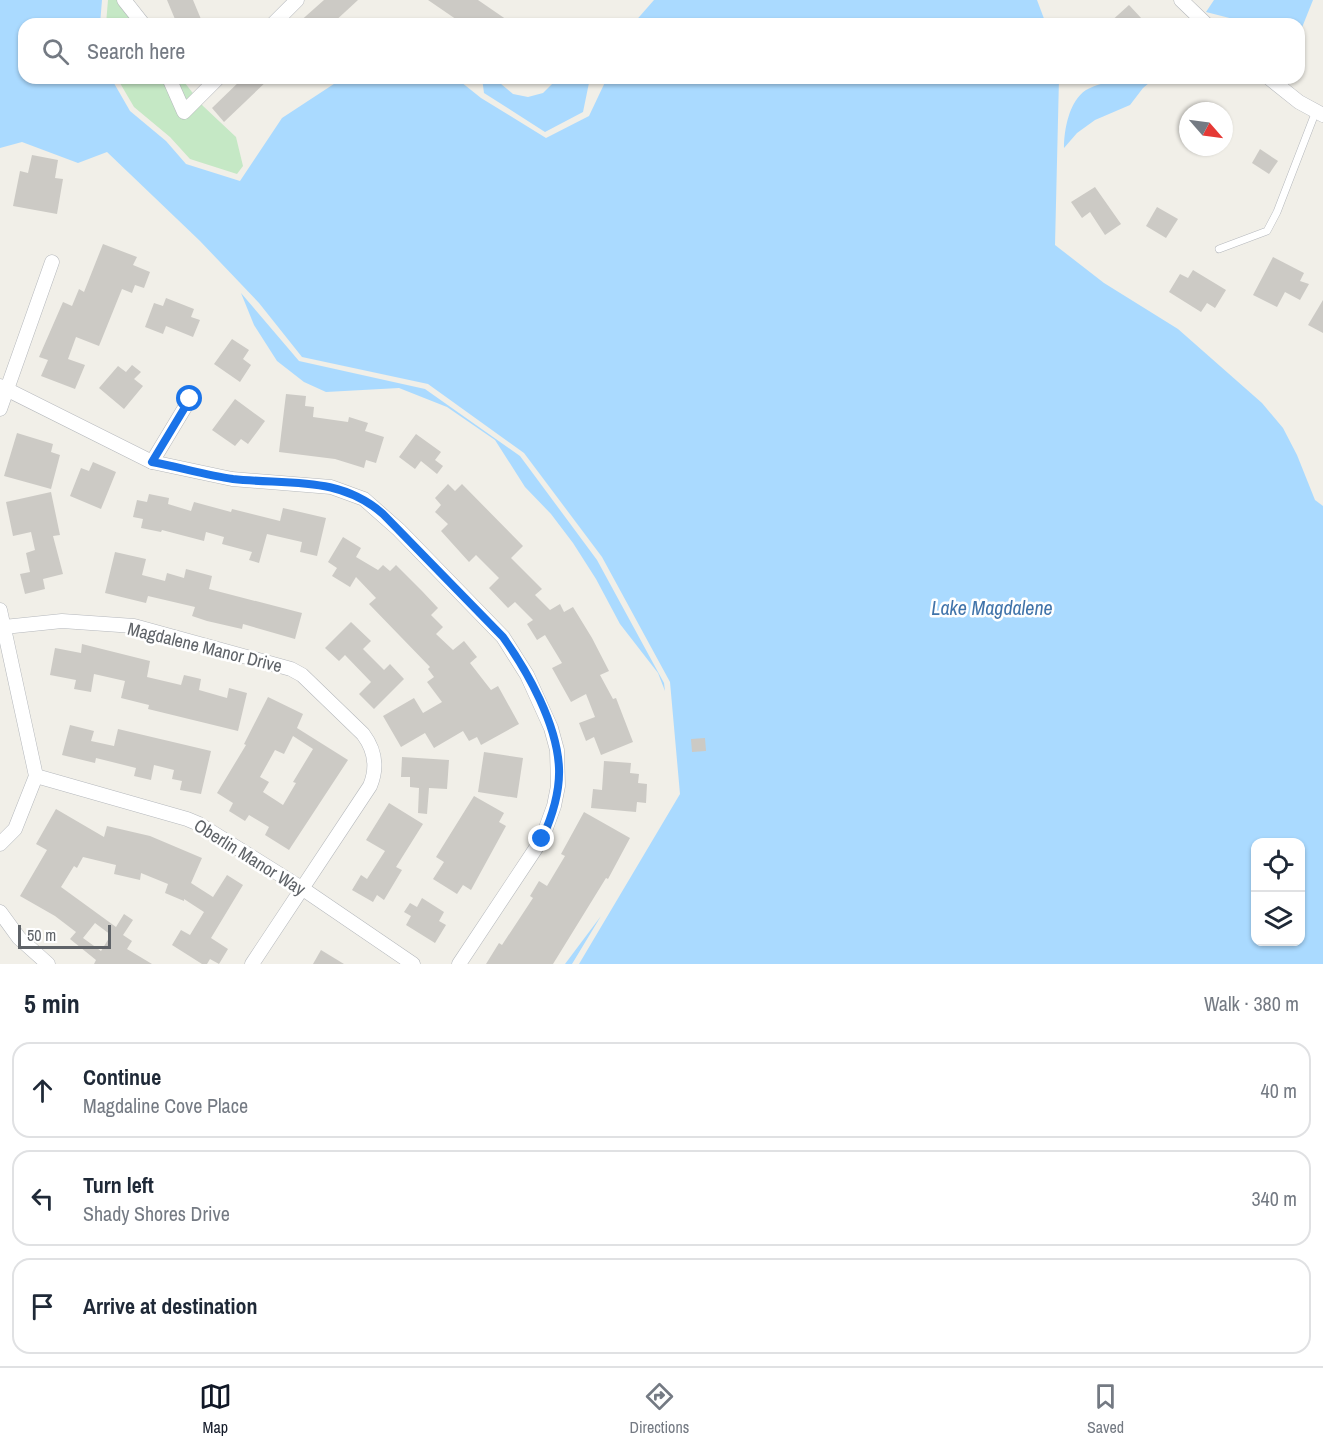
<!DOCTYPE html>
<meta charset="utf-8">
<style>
body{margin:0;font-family:"Archivo Narrow",sans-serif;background:#f2f2f3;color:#1f2937}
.controls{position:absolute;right:18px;bottom:18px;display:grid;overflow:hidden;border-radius:12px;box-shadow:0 2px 4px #0004}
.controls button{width:54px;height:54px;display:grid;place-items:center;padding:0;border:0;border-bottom:2px solid #e0e1e3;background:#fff;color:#1f2937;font:30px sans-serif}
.compass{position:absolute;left:1179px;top:102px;width:54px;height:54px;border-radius:50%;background:#fff;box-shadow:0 2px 4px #0004;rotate:118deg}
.scale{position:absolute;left:18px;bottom:15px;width:93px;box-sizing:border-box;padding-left:6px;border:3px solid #5f6368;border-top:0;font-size:16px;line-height:21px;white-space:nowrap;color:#5f6368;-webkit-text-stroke:4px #fff;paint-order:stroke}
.stop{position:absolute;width:18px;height:18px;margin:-14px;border:4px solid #1a73e8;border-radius:50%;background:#fff}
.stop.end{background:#1a73e8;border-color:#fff;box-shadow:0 2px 6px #0008}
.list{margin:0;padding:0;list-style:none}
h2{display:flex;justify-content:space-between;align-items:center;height:78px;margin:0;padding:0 24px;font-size:26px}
h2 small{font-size:20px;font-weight:400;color:#747a83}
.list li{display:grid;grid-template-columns:39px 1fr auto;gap:18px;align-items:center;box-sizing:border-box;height:96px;margin:0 12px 12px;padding:0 12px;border:2px solid #e0e1e3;border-radius:18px}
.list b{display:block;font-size:22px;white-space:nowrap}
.list p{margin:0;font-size:20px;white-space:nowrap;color:#747a83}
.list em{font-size:20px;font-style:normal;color:#747a83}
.icon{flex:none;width:33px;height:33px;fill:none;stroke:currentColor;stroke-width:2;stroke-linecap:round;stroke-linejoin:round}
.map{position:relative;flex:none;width:1323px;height:964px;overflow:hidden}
.search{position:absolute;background:#fff;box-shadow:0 2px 4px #0004;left:18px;right:18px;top:18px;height:66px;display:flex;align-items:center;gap:15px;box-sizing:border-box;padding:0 21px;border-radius:18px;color:#747a83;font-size:22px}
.sheet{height:402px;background:#fff}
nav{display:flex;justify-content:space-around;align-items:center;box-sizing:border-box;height:84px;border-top:2px solid #e0e1e3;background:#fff;font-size:16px;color:#747a83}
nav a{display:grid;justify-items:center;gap:3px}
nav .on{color:#111827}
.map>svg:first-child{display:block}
.green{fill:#c5e8c5}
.water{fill:#aadaff;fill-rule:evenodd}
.building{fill:#cccac5;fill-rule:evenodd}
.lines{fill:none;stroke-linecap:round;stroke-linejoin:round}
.service-casing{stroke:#b5b8bc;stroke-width:8}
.minor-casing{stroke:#b5b8bc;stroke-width:15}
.service{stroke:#fff;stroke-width:7}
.minor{stroke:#fff;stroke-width:14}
.route{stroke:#1a73e8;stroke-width:8}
.labels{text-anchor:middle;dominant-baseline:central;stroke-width:5;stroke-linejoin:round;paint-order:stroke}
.street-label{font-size:18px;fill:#5f6368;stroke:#fff}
.water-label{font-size:20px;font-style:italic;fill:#4174aa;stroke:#fff}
</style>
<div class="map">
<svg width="1323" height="964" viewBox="0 0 1323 964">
<rect width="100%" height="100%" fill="#f1efe8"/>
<g class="green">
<polygon points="108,0 127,0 140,24 106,24"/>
<polygon points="117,78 181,78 203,106 236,137 243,166 237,174 190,159 170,137 134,107"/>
</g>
<g class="water">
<path d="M0 0H102L100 24H24V78H111L130 111 166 141 186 164 240 181 282 118 343 78H456L481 98 546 138 589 116 607 78H1059L1055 245 1104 283 1178 329 1262 403 1283 428 1297 455 1315 500 1323 506V964H579L680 794 670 682 602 557 524 453 428 384 302 357 259 303 200 241 107 152 78 163 22 142 0 148ZM1256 842H1300V942H1256Z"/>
<polygon points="654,0 1037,0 1046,24 633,24"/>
<polygon points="1214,0 1313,0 1299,35 1299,24 1253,24 1206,12"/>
<polygon points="482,78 494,78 513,94 528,97 543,93 558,78 590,78 583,112 545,132 484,93"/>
<path d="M1118 78H1155L1143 88 1130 105 1095 120 1077 133 1064 148C1064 130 1069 101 1086 90 1095 85 1108 82 1118 78Z"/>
<polygon points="241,293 299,361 425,389 520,456 597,560 664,683 665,691 658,673 620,624 596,579 573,543 551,514 525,487 495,440 447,407 399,388 326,392 304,382 277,361 254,325"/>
<polygon points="601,916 572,964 564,964 565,964"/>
</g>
<g class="building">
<polygon points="167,0 193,0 203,24 177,24"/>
<polygon points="324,0 358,0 332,24 297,24"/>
<polygon points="428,0 478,0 513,24 463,24"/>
<polygon points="1129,5 1142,19 1136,24 1108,24"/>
<polygon points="243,78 270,78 224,122 212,108"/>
<polygon points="1260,149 1278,161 1269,174 1252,163"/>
<polygon points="32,155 58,160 55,178 63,179 57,214 13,206 20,171 28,173"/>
<polygon points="1095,187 1121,224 1105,235 1090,212 1082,218 1071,202"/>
<polygon points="1157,207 1178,219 1166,238 1146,226"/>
<polygon points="103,244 137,257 133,265 150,272 144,288 135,285 132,293 122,289 99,346 76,337 68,359 85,365 75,389 41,376 48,360 39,357 63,302 72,306 79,289 84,292"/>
<polygon points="1273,257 1304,273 1300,281 1309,284 1300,300 1285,292 1277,307 1253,295"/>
<polygon points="1193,270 1226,290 1215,308 1207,303 1201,312 1169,292 1180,274 1188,278"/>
<polygon points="166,298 194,309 191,317 200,320 193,337 166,326 163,334 145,327 154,303 163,306"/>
<polygon points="1323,300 1323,333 1308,325"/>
<polygon points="232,339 249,350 243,359 251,365 240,382 214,364"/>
<polygon points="132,365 141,372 134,379 143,386 124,409 99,388 118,366 126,372"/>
<polygon points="286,394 306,396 305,406 314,407 313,417 348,422 349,417 368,423 365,431 384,437 376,463 366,460 364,468 335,459 279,452"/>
<polygon points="235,399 265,421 248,444 241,439 235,446 212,430"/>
<polygon points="17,433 53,444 51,452 60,455 51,489 4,476"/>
<polygon points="416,434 441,452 435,460 443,466 437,474 421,461 415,469 399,457"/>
<polygon points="93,462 116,472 101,509 70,496 81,468 89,471"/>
<polygon points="448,484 455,491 462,484 523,546 511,558 542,589 535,595 550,610 560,604 564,612 573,607 592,638 609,671 600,675 613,699 616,698 633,742 601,755 594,737 586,741 579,723 595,717 586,694 571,702 552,668 562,663 545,635 537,640 527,624 533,620 515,602 508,608 489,588 499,578 476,555 469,562 441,531 448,524 435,512 441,505 435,498"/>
<polygon points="51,492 60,535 53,536 63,574 43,579 45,589 25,594 20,574 30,572 26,553 35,550 31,532 13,536 6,502"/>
<polygon points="149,494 169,498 168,504 191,511 194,502 231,512 232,509 280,521 283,508 326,518 317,556 300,552 302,542 267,534 259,563 249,560 252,552 222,544 224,537 206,532 204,541 162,530 161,532 141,528 143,519 133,517 137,500 147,502"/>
<polygon points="343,537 361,548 356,557 378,570 383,565 390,571 396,565 422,591 438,608 431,615 443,627 436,634 453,650 464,641 477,657 470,663 491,690 498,686 519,724 481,745 477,737 469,741 463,731 434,748 425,733 401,747 383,716 414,698 423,713 442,702 427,682 434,677 428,669 430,667 369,604 376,598 356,577 350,587 332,576 337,568 328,562"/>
<polygon points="115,552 146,559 142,575 165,581 167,573 184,578 186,569 212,576 209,589 302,613 295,639 243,624 242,629 207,621 192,616 195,607 148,596 146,603 105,593"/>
<polygon points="351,622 371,641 363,649 384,670 390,664 404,679 374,709 359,694 371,682 345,655 339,661 325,648"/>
<polygon points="82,644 150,661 147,677 181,685 184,675 201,679 199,690 227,698 229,688 247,693 238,731 148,709 149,705 121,698 125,681 94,674 91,692 74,689 76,680 50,675 55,648 81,653"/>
<path d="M268 697 303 714 297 728 348 760 289 850 265 835 269 827 249 815 245 821 229 811 233 803 217 793 246 745 244 744ZM293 736 313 749 293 782 296 783 283 805 263 792 269 782 260 777 275 750 284 754Z"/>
<polygon points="70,725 94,731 91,741 114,746 118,729 211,751 201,794 180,790 182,781 172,779 174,770 154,765 151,780 134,776 136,768 96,758 95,763 62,755"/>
<polygon points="705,738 706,751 692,752 691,739"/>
<polygon points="484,752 523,758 517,798 478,792"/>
<polygon points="402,757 449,760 447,789 429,788 427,814 418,813 419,788 410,787 410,777 401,777"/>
<polygon points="604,761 631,763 630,773 639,774 638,783 647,784 646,803 637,802 636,812 591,808 593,789 602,790"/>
<polygon points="474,796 504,813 499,822 506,826 471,890 463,885 457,894 433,879 444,862 436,857"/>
<polygon points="389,803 423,824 396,867 402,870 384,900 377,895 373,902 352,890 361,875 367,879 385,851 366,840"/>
<path d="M56 809 104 837 107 826 150 836 202 858 191 883 213 897 227 875 243 885 211 938 228 949 219 964 210 959 207 964H202L172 945 181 930 190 935 204 912 184 899V901L165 893 168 884 141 873 140 880 114 874 116 865 83 857 77 868 74 866 61 887 116 927 124 914 133 920 123 935 132 941 127 949 152 964H94L96 960 70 939 76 932 55 916 20 896 47 850 36 844ZM95 923 111 935 101 951 83 938Z"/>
<polygon points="584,812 630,838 608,879 606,878 553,964 486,964 499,943 502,945 533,898 530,896 539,881 547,886 565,856 561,854"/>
<polygon points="422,898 444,912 439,921 446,925 435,943 406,925 411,916 404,912 410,903 417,907"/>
<polygon points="321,950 344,964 313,964"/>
</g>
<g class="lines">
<g class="service-casing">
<polyline id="service" points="1219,249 1267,231 1277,212 1316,111"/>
</g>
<g class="minor-casing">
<g id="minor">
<polyline points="124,0 143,24"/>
<polyline points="1181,0 1206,24"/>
<polyline points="273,24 297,0"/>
<polyline points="169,78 184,112 218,78"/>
<polyline points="1269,78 1299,102 1323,115"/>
<polyline points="0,386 152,462 232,479 331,487 364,499 399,530 503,637 527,675 551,728 557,750 558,786 554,806 542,839 459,964"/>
<polyline points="0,409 52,262"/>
<polyline points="152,462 190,399"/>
<polyline points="0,610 36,776 15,829 0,844"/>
<path d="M4 627 62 621 134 626 291 669 302 675 363 734C375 750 378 767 370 786L252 964"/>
<polyline points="36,776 187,819 199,824 303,889 413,964"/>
<polyline points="0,912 19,938 48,964"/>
</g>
</g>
<use href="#service" class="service"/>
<use href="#minor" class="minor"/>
</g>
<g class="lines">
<path class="route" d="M190 399 152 462C179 467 206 475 233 479 287 485 339 475 383 514L503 637C528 672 557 724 559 768 560 792 552 817 542 839"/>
</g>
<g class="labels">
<g class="street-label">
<text transform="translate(205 647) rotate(14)">Magdalene Manor Drive</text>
<text transform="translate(250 857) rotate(32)">Oberlin Manor Way</text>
</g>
<g class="water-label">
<text x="992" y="607">Lake Magdalene</text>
</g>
</g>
</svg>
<div class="controls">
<button><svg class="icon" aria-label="locate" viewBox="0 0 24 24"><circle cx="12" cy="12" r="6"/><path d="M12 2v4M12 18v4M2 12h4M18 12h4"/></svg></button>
<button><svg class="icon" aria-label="layers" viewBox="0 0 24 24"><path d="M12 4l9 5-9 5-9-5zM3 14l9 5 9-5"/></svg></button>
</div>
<svg class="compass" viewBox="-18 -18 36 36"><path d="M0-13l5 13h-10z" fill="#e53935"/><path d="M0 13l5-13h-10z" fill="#747a83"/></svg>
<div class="scale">50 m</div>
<div class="stop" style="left:190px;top:399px"></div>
<div class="stop end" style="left:542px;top:839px"></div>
<div class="search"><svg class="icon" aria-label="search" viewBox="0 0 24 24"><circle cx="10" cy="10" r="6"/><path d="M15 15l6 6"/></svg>Search here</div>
</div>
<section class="sheet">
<h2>5 min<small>Walk · 380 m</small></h2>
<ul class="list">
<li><svg class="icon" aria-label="ahead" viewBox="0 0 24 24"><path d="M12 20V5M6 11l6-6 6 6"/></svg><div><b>Continue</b><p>Magdaline Cove Place</p></div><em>40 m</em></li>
<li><svg class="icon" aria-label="left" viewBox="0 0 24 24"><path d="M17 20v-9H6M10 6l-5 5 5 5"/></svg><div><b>Turn left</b><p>Shady Shores Drive</p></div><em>340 m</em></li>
<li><svg class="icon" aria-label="arrive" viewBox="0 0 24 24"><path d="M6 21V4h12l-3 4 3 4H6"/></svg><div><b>Arrive at destination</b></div></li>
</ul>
</section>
<nav>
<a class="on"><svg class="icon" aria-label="map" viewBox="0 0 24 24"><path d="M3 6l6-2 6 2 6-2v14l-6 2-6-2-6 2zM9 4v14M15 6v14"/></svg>Map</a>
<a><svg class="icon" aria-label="directions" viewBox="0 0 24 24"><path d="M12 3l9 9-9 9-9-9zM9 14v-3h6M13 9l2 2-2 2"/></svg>Directions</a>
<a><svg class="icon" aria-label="saved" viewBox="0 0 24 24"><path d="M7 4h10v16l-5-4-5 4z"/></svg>Saved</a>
</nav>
